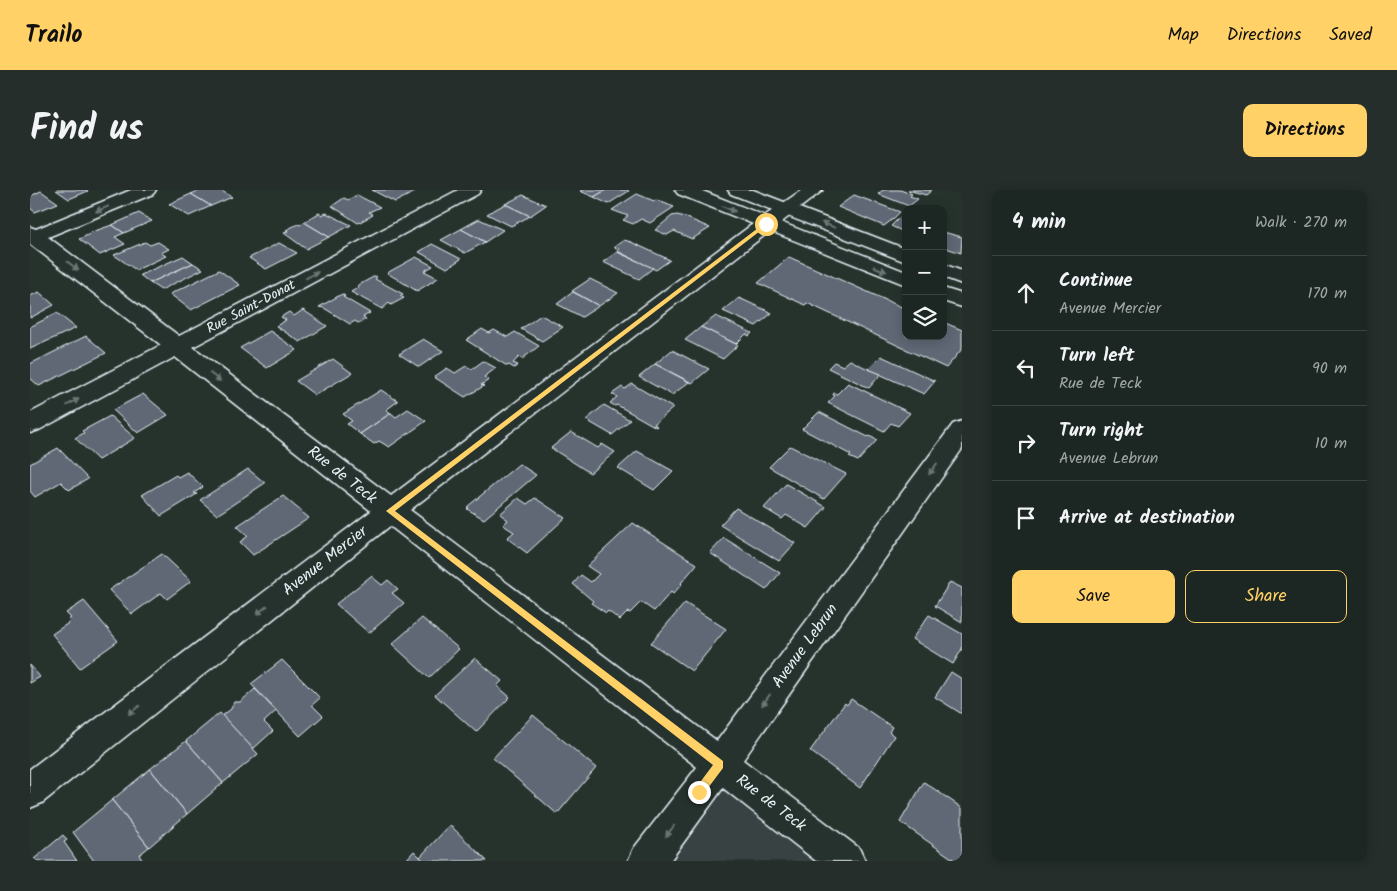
<!DOCTYPE html>
<meta charset="utf-8">
<style>
body{margin:0;font-family:Kalam,sans-serif;background:#252e2a;color:#f1f3f6}
.controls{position:absolute;right:15px;top:15px;display:grid;overflow:hidden;border-radius:10px;box-shadow:0 2px 12px #0003}
.controls button{width:45px;height:45px;display:grid;place-items:center;padding:0;border:0;border-bottom:1px solid #3a4340;background:#1c2622;color:#f1f3f6;font:25px sans-serif}
.stop{position:absolute;width:15px;height:15px;margin:-11px;border:4px solid #ffd166;border-radius:50%;background:#fff}
.stop.end{background:#ffd166;border-color:#fff;box-shadow:0 1px 5px #0008}
.list{margin:0;padding:0;list-style:none}
h2{display:flex;justify-content:space-between;align-items:center;height:65px;margin:0;padding:0 20px;font-size:21px}
h2 small{font-size:16px;font-weight:400;color:#a0a5a5}
.list li{display:grid;grid-template-columns:32px 1fr auto;gap:15px;align-items:center;box-sizing:border-box;height:75px;padding:0 20px;border-top:1px solid #3a4340}
.list b{display:block;font-size:19px;white-space:nowrap}
.list p{margin:0;font-size:16px;white-space:nowrap;color:#a0a5a5}
.list em{font-size:16px;font-style:normal;color:#a0a5a5}
.actions{display:flex;gap:10px;padding:15px 20px}
.actions a{flex:1;padding:11px 0;border:1px solid #ffd166;border-radius:10px;text-align:center;font-size:18px;color:#ffd166}
.actions .main{background:#ffd166;color:#111}
.icon{flex:none;width:28px;height:28px;fill:none;stroke:currentColor;stroke-width:2;stroke-linecap:round;stroke-linejoin:round}
.map{position:relative;flex:none;width:932px;height:671px;overflow:hidden;border-radius:10px}
header{display:flex;align-items:center;gap:30px;box-sizing:border-box;height:70px;padding:0 25px;background:#ffd166;color:#111}
header strong{font-size:24px}
nav{display:flex;gap:28px;margin-inline-start:auto;font-size:18px}
.intro{display:flex;align-items:center;justify-content:space-between;box-sizing:border-box;height:120px;padding:0 30px}
h1{margin:0;font-size:35px}
.button{padding:12px 22px;border-radius:10px;background:#ffd166;color:#111;font-size:18px;font-weight:700}
main{display:flex;gap:30px;padding:0 30px}
aside{flex:1;background:#1c2622;border-radius:10px;box-shadow:0 2px 12px #0003}
.map>svg:first-child{display:block}
.built{fill:#384343}
.building{fill:#616875;stroke:#e8f1f8}
.lines{fill:none;stroke-linecap:round;stroke-linejoin:round}
.street-casing{stroke:#e8f1f8;stroke-width:3}
.primary-casing{stroke:#e8f1f8;stroke-width:3}
.street{fill:#26332d;fill-rule:evenodd}
.primary{fill:#26332d;fill-rule:evenodd}
.oneway{fill:#6a7674}
.route{fill:#ffd166}
.labels{text-anchor:middle;dominant-baseline:central;stroke-width:4;stroke-linejoin:round;paint-order:stroke}
.far-street-label{font-size:14px;fill:#e8f1f8;stroke:#26332d}
.street-label{font-size:16px;fill:#e8f1f8;stroke:#26332d}
</style>
<header>
<strong>Trailo</strong>
<nav><a>Map</a><a>Directions</a><a>Saved</a></nav>
</header>
<div class="intro"><h1>Find us</h1><a class="button">Directions</a></div>
<main>
<div class="map">
<svg width="932" height="671" viewBox="0 0 932 671">
<rect width="100%" height="100%" fill="#26332d"/>
<filter id="ink" filterUnits="userSpaceOnUse"><feTurbulence type="fractalNoise" baseFrequency=".02" numOctaves="2"/><feDisplacementMap in="SourceGraphic" scale="10" xChannelSelector="R" yChannelSelector="G"/><feConvolveMatrix kernelMatrix="1 2 1 2 8 2 1 2 1" color-interpolation-filters="sRGB"/></filter>
<g filter="url(#ink)">
<polygon class="built" points="690,574 816,671 617,671"/>
<g class="building">
<polygon points="26,0 56,0 58,1 39,9"/>
<polygon points="171,0 190,0 202,7 181,16 161,4"/>
<polygon points="342,0 382,0 385,2 365,12"/>
<polygon points="552,0 576,0 564,7 550,1"/>
<polygon points="576,0 597,0 599,1 578,14 564,7"/>
<polygon points="853,0 870,0 882,4 880,6 888,9 879,16 848,4"/>
<polygon points="878,0 902,0 896,5"/>
<polygon points="11,1 28,13 5,22 0,18 0,6"/>
<polygon points="161,4 181,16 159,26 139,14"/>
<polygon points="607,4 624,11 626,10 644,17 620,33 611,29 603,34 593,30 598,26 582,20"/>
<polygon points="327,5 350,17 339,22 343,25 328,33 302,16 314,8 318,10"/>
<polygon points="493,5 516,15 500,26 475,14"/>
<polygon points="824,5 870,22 863,29 854,36 808,17"/>
<polygon points="475,14 500,26 481,36 457,24"/>
<polygon points="109,23 122,31 94,43 82,35"/>
<polygon points="289,23 292,25 296,23 321,35 299,47 274,32"/>
<polygon points="647,25 655,27 680,38 662,49 644,41 637,45 625,40 642,26"/>
<polygon points="871,26 876,28 876,43 861,36"/>
<polygon points="449,29 473,40 455,52 431,39"/>
<polygon points="274,32 299,47 276,59 254,43 258,41 256,40 268,34 270,35"/>
<polygon points="82,35 94,43 85,47 95,54 70,65 49,49 60,44 59,43"/>
<polygon points="431,39 455,52 435,63 411,50"/>
<polygon points="913,42 932,47 931,63 913,57"/>
<polygon points="594,50 601,52 640,70 626,80 587,61 589,59 584,57"/>
<polygon points="115,52 120,55 128,52 139,59 131,63 136,66 106,80 84,65"/>
<polygon points="249,53 267,63 236,79 219,68"/>
<polygon points="402,54 431,69 417,78 389,62"/>
<polygon points="587,62 623,78 609,89 573,72"/>
<polygon points="153,66 163,73 120,93 110,85"/>
<polygon points="386,67 403,76 394,81 408,88 387,101 357,83"/>
<polygon points="759,67 876,119 876,146 913,146 913,132 932,140 932,159 916,178 777,113 775,115 728,93"/>
<polygon points="163,73 173,79 131,100 120,93"/>
<polygon points="189,80 210,95 161,120 140,104"/>
<polygon points="345,86 347,87 345,89 373,104 370,106 374,108 361,115 359,113 352,119 321,102 329,97 327,96"/>
<polygon points="560,89 588,103 569,116 542,101"/>
<polygon points="9,102 24,115 0,128 0,106"/>
<polygon points="543,102 569,116 552,127 527,114"/>
<polygon points="312,104 315,106 313,107 340,123 333,127 336,129 328,133 325,131 320,134 294,118 289,117"/>
<polygon points="709,108 742,123 726,136 693,121"/>
<polygon points="273,120 297,136 270,152 246,136 256,130 251,127 259,122 264,126"/>
<polygon points="27,123 46,138 0,159 0,137"/>
<polygon points="511,125 533,137 512,151 491,139"/>
<polygon points="686,126 722,143 719,146 716,144 706,154 671,137"/>
<polygon points="671,137 706,154 708,155 693,169 655,150"/>
<polygon points="452,139 459,143 464,140 477,147 485,142 509,156 492,169 489,167 483,173 488,175 484,178 479,175 477,176 436,150"/>
<polygon points="240,141 267,160 237,178 210,158"/>
<polygon points="56,146 76,163 9,196 0,188 0,174"/>
<polygon points="393,149 413,161 389,177 369,164"/>
<polygon points="642,160 679,179 662,193 625,174"/>
<polygon points="851,166 905,191 894,204 838,179"/>
<polygon points="303,169 322,183 285,205 266,191"/>
<polygon points="820,170 838,179 851,184 839,198 798,178 804,172 813,176"/>
<polygon points="453,171 466,178 454,187 459,190 451,195 454,196 435,207 404,187 417,178 425,183 436,176 442,179"/>
<polygon points="625,174 659,192 642,205 609,187"/>
<polygon points="818,193 880,223 868,236 861,233 854,241 798,213 805,206 803,205 804,203 807,204"/>
<polygon points="602,194 643,218 624,234 627,236 626,237 587,215 585,216 580,213 587,207 582,204 592,197 595,199"/>
<polygon points="351,200 368,211 356,220 361,223 330,244 317,234 322,231 313,224"/>
<polygon points="113,204 138,225 108,243 83,220"/>
<polygon points="574,215 600,230 582,245 556,230"/>
<polygon points="378,219 396,231 359,257 349,251 344,254 330,244 361,223 366,227"/>
<polygon points="789,222 838,247 839,246 847,250 828,271 819,267 821,265 772,239"/>
<polygon points="80,226 105,248 68,270 45,248 54,243 52,241"/>
<polygon points="541,242 568,258 572,254 585,262 560,283 521,258"/>
<polygon points="760,256 816,284 794,309 739,277"/>
<polygon points="28,258 58,289 39,300 31,292 5,307 0,301 0,274"/>
<polygon points="607,261 643,281 624,300 588,278"/>
<polygon points="489,274 506,285 454,329 437,319 439,318 437,317"/>
<polygon points="218,279 235,293 187,325 170,310"/>
<polygon points="157,282 173,297 164,303 167,304 131,326 112,305 146,285 148,287"/>
<polygon points="756,294 796,317 778,338 756,325 752,329 734,318"/>
<polygon points="253,306 279,328 223,365 210,352 218,346 207,336"/>
<polygon points="488,308 497,314 505,308 535,328 497,363 477,348 484,342 473,335 478,330 470,324"/>
<polygon points="706,318 765,353 749,371 690,335"/>
<polygon points="603,333 667,374 651,393 652,394 643,404 641,402 624,421 611,412 600,423 598,422 590,430 578,421 576,423 561,413 563,411 543,394 551,385 561,392 569,384 557,376"/>
<polygon points="694,348 750,383 736,400 680,363"/>
<polygon points="132,364 161,391 137,409 131,403 102,424 79,400"/>
<polygon points="341,386 352,395 358,390 368,399 362,403 374,413 339,443 306,414"/>
<polygon points="920,392 932,398 932,432 905,416"/>
<polygon points="54,411 88,451 50,478 22,444 40,432 38,430 41,428 36,423"/>
<polygon points="655,413 696,439 662,481 621,453"/>
<polygon points="899,425 932,444 932,459 923,474 882,449"/>
<polygon points="392,428 429,459 399,488 362,454"/>
<polygon points="445,468 472,491 467,496 480,507 446,542 405,505"/>
<polygon points="252,470 290,508 282,515 293,526 270,546 221,494"/>
<polygon points="0,475 10,487 0,493"/>
<polygon points="921,482 932,489 932,524 905,507"/>
<polygon points="225,499 246,521 234,532 243,541 223,559 192,526 201,519 204,512 210,512"/>
<polygon points="821,509 862,537 859,542 864,546 830,598 780,561 815,513 817,515"/>
<polygon points="190,523 228,564 193,593 156,551"/>
<polygon points="503,525 566,578 527,624 463,568"/>
<polygon points="156,551 193,593 157,624 120,579"/>
<polygon points="120,579 157,624 119,657 82,610"/>
<polygon points="894,592 932,618 932,671 926,671 870,632"/>
<polygon points="82,610 119,657 109,665 113,671 64,671 43,642"/>
<polygon points="420,635 457,671 394,671 390,667"/>
<polygon points="33,645 37,650 34,652 47,671 5,671 4,669"/>
<polygon points="384,661 394,671 375,671"/>
</g>
<g class="lines">
<g class="street-casing">
<polygon id="street" points="101,0 126,0 123,4 18,47 149,146 428,0 451,0 448,4 163,157 361,306 720,36 772,0 793,0 380,320 687,551 923,234 932,231 932,259 713,570 829,658 835,671 786,671 693,598 640,671 598,671 604,658 667,577 360,336 12,613 0,618 0,579 341,321 145,167 9,240 0,243 0,223 131,155 0,54 0,37 6,39"/>
</g>
<g class="primary-casing">
<g id="primary">
<polygon points="645,0 670,0 876,82 876,95 648,4"/>
<polygon points="698,0 723,0 876,59 876,72 701,4"/>
<polygon points="913,74 932,81 932,94 913,87"/>
<polygon points="913,98 932,104 932,117 913,111"/>
</g>
</g>
<use href="#street" class="street"/>
<use href="#primary" class="primary"/>
</g>
<defs><path id="oneway-solid" d="M-6-.8H1V-3.2L6.5 0L1 3.2V.8H-6Z" transform="scale(1.25)"/></defs>
<g class="oneway">
<use href="#oneway-solid" transform="translate(72 19) rotate(157)"/>
<use href="#oneway-solid" transform="translate(699 19) rotate(22)"/>
<use href="#oneway-solid" transform="translate(798 35) rotate(-158)"/>
<use href="#oneway-solid" transform="translate(43 76) rotate(38)"/>
<use href="#oneway-solid" transform="translate(850 79) rotate(22)"/>
<use href="#oneway-solid" transform="translate(282 85) rotate(-28)"/>
<use href="#oneway-solid" transform="translate(185 187) rotate(38)"/>
<use href="#oneway-solid" transform="translate(43 212) rotate(-28)"/>
<use href="#oneway-solid" transform="translate(903 279) rotate(126)"/>
<use href="#oneway-solid" transform="translate(232 420) rotate(142)"/>
<use href="#oneway-solid" transform="translate(736 510) rotate(126)"/>
<use href="#oneway-solid" transform="translate(104 520) rotate(142)"/>
<use href="#oneway-solid" transform="translate(640 641) rotate(127)"/>
</g>
</g>
<polygon class="route" points="736,32 738,35 365,321 693,571 693,578 672,606 669,608 665,606 663,602 665,599 683,575 356,321"/>
<g class="labels">
<g class="far-street-label">
<text transform="translate(221 117) rotate(-28)">Rue Saint-Donat</text>
</g>
<g class="street-label">
<text transform="translate(312 285) rotate(38)">Rue de Teck</text>
<text transform="translate(295 371) rotate(-38)">Avenue Mercier</text>
<text transform="translate(775 456) rotate(-54)">Avenue Lebrun</text>
<text transform="translate(741 613) rotate(37)">Rue de Teck</text>
</g>
</g>
</svg>
<div class="controls">
<button>+</button>
<button>−</button>
<button><svg class="icon" aria-label="layers" viewBox="0 0 24 24"><path d="M12 4l9 5-9 5-9-5zM3 14l9 5 9-5"/></svg></button>
</div>
<div class="stop" style="left:736px;top:34px"></div>
<div class="stop end" style="left:669px;top:602px"></div>
</div>
<aside>
<h2>4 min<small>Walk · 270 m</small></h2>
<ul class="list">
<li><svg class="icon" aria-label="ahead" viewBox="0 0 24 24"><path d="M12 20V5M6 11l6-6 6 6"/></svg><div><b>Continue</b><p>Avenue Mercier</p></div><em>170 m</em></li>
<li><svg class="icon" aria-label="left" viewBox="0 0 24 24"><path d="M17 20v-9H6M10 6l-5 5 5 5"/></svg><div><b>Turn left</b><p>Rue de Teck</p></div><em>90 m</em></li>
<li><svg class="icon" aria-label="right" viewBox="0 0 24 24"><path d="M7 20v-9h11M14 6l5 5-5 5"/></svg><div><b>Turn right</b><p>Avenue Lebrun</p></div><em>10 m</em></li>
<li><svg class="icon" aria-label="arrive" viewBox="0 0 24 24"><path d="M6 21V4h12l-3 4 3 4H6"/></svg><div><b>Arrive at destination</b></div></li>
</ul>
<div class="actions"><a class="main">Save</a><a>Share</a></div>
</aside>
</main>
